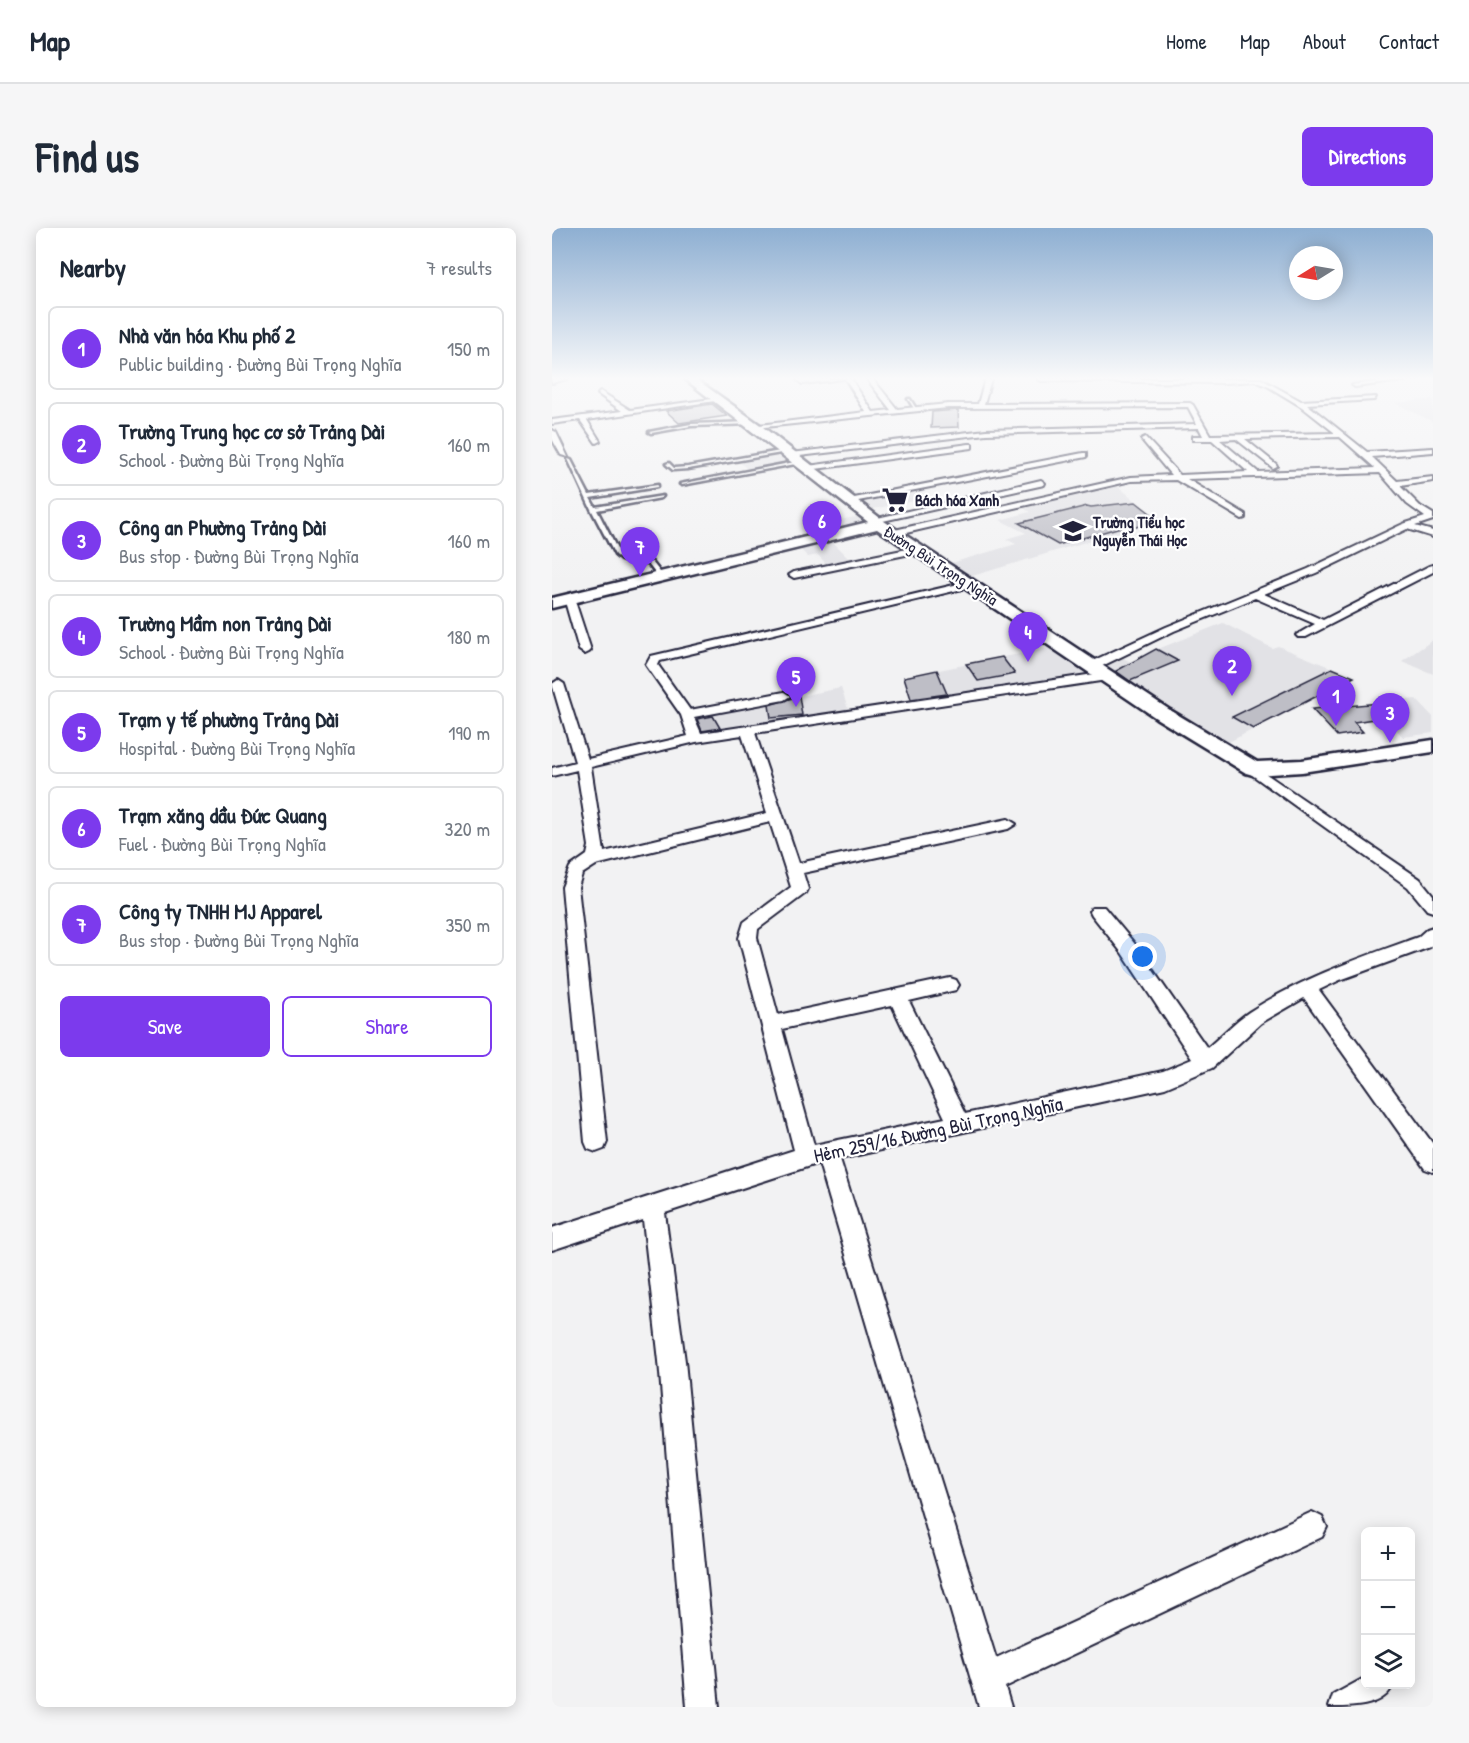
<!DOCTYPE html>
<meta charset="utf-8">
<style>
body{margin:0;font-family:"Patrick Hand",sans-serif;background:#f6f6f7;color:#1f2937}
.controls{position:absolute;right:18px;bottom:18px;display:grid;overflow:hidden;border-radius:9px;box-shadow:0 3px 15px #0003}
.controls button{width:54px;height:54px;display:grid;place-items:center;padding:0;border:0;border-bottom:2px solid #e0e1e3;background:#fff;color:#1f2937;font:30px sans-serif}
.compass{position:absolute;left:737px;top:18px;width:54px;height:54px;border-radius:50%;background:#fff;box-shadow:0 3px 15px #0003;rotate:259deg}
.you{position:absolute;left:591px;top:729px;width:21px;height:21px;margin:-15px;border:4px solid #fff;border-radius:50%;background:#1a73e8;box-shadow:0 0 0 9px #1a73e833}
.badge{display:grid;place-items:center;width:39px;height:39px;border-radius:50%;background:#7c3aed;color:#fff;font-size:20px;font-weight:700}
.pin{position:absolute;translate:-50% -50px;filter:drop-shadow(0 2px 3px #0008)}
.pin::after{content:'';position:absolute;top:32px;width:21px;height:18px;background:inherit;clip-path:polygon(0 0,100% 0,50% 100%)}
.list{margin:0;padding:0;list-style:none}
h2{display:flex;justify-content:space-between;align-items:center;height:78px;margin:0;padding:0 24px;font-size:26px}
h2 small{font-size:20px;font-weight:400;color:#747a83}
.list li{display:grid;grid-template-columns:39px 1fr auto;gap:18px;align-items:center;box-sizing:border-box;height:84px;margin:0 12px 12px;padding:0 12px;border:2px solid #e0e1e3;border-radius:9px}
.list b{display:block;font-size:22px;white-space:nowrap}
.list p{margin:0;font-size:20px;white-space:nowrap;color:#747a83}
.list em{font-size:20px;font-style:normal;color:#747a83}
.actions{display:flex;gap:12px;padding:18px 24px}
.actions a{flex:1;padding:14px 0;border:2px solid #7c3aed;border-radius:9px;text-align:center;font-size:21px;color:#7c3aed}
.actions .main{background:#7c3aed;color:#fff}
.icon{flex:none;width:33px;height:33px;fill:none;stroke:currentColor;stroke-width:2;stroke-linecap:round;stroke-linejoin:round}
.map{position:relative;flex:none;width:881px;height:1479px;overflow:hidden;border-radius:9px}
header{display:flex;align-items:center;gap:36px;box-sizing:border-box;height:84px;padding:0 30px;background:#fff;border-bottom:2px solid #e0e1e3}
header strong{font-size:28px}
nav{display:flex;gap:33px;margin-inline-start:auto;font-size:21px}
.intro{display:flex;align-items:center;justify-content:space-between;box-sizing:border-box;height:144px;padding:0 36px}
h1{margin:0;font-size:42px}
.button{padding:15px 27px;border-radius:9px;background:#7c3aed;color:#fff;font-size:21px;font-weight:700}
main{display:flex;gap:36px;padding:0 36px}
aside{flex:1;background:#fff;border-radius:9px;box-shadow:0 3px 15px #0003}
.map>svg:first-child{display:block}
.built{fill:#e2e2e6}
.building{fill:#bebec6;stroke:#22223b;stroke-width:1.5}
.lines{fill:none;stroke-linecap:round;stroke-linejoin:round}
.lane-casing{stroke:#22223b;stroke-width:5}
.street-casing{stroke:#22223b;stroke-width:4}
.secondary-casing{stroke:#22223b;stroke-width:5}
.lane{fill:#fff;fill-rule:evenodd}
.street{fill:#fff;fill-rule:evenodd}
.secondary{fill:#fff;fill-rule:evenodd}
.labels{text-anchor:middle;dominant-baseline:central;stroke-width:4.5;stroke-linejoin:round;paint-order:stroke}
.far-poi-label{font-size:16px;font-weight:bold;fill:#22223b;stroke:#fff;text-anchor:start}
.far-street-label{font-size:16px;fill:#22223b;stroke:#fff}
.street-label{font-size:20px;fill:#22223b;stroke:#fff}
</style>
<header>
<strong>Map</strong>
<nav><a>Home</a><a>Map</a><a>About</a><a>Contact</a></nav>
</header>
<div class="intro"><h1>Find us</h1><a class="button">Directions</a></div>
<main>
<aside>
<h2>Nearby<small>7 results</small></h2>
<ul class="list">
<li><span class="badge">1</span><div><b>Nhà văn hóa Khu phố 2</b><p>Public building · Đường Bùi Trọng Nghĩa</p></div><em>150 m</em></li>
<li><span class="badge">2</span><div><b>Trường Trung học cơ sở Trảng Dài</b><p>School · Đường Bùi Trọng Nghĩa</p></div><em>160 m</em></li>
<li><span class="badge">3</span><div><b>Công an Phường Trảng Dài</b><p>Bus stop · Đường Bùi Trọng Nghĩa</p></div><em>160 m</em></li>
<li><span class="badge">4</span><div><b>Trường Mầm non Trảng Dài</b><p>School · Đường Bùi Trọng Nghĩa</p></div><em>180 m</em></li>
<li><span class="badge">5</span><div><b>Trạm y tế phường Trảng Dài</b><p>Hospital · Đường Bùi Trọng Nghĩa</p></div><em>190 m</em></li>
<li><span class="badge">6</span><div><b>Trạm xăng dầu Đức Quang</b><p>Fuel · Đường Bùi Trọng Nghĩa</p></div><em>320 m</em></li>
<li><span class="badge">7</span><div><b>Công ty TNHH MJ Apparel</b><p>Bus stop · Đường Bùi Trọng Nghĩa</p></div><em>350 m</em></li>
</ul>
<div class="actions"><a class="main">Save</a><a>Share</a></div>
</aside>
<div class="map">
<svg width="881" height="1479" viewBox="0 0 881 1479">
<rect width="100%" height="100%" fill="#f2f2f3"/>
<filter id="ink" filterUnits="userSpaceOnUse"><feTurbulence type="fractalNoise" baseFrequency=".0167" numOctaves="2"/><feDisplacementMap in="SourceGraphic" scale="12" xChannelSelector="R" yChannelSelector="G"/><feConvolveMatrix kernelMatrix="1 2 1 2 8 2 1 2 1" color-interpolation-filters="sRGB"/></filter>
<g filter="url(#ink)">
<g class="built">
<polygon points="881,171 881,194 843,175"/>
<polygon points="229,224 242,234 197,243 186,232"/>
<polygon points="562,255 607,292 417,349 396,336 464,316 454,311 474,305 448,292 478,284 468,278"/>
<polygon points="368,263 377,270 316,282 308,275"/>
<polygon points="309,288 318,295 280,305 270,295"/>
<polygon points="278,311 300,333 276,338 266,327 256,329 246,319"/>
<polygon points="671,395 720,420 726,418 802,449 671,517 550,437 568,428 580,435 601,423"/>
<polygon points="881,412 881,446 850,433"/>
<polygon points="502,419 543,447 360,474 352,449"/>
<polygon points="289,460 297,484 149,506 142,489"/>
<polygon points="864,471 881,489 881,505 851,509 821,475"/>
</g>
<g class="building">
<polygon points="160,176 175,188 127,195 114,183"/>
<polygon points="406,182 407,199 379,200 380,184"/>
<polygon points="584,274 607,292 581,300 576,297 506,317 467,295 535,278 539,279"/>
<polygon points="604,421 626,433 578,453 564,443"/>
<polygon points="450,429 463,446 426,453 414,436"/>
<polygon points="780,440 802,449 701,501 680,489"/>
<polygon points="385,442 395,466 359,471 352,449"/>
<polygon points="247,468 250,487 219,490 217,477"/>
<polygon points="839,474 841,488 802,494 811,504 785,508 760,481"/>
<polygon points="161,488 168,500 150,503 145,491"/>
</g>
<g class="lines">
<g class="lane-casing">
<g id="lane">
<polygon points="356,171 358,171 365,182 363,182"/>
<polygon points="200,194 201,196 139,198 99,205 97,204 139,196"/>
<polygon points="234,222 235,224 136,241 121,242 114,236 117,235 122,240 136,239"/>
<polygon points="16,231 19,232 37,267 106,257 105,259 38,270 43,279 111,268 109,270 45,282 67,325 72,330 100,334 112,349 111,350 107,350 96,336 69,332 63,327 39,281"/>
<polygon points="248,233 249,235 130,257 128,256"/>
</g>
</g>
<g class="street-casing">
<g id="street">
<polygon points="0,151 15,151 0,155"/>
<polygon points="244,151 291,151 250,156"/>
<path d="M293 151H299L321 184 339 182 315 151H321L345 181 396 176H426L433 151H439L432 176 638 175 641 177 658 207 783 205 750 179 717 159 703 153 673 155 489 153 486 151H709L749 173 824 169 822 172 755 176 815 224 881 220V224L820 229 845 253 881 249V253L848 258 868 278 881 286V292L863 298 881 303V309L855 301 764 345 712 366 771 392 877 338 881 337V344L754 409H746L744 407 763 396 703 370 622 403 544 441H536V435L614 399 756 341 851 296 873 289 855 276 828 245 635 251 693 286V290L690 291 624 252 579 253 341 308 336 305 338 303 579 249 619 247 589 211 593 209 628 247 696 244 660 212H641V208H651L647 200 434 206 239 229 235 227 239 225 434 202 645 196 636 179 396 180 203 200 199 198 314 184ZM788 209 823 240 706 244 668 212 684 211 721 240 725 238 724 236 693 211Z"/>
<polygon points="845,151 866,151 803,159 800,157"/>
<polygon points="48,163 78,182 167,170 170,172 35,192 48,213 44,215 28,192 0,196 0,192 70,183 46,166"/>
<polygon points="0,202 4,204 16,229 9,227 0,211"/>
<polygon points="417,216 420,216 420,220 256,242 252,240 256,238"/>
<polygon points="531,225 534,225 534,229 296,275 292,272"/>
<polygon points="489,252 493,255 492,257 322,295 317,292"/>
<polygon points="365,319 368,320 368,324 242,350 237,347 242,344"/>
<path d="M419 353 423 354V358L108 433 106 437 138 482 232 464 238 468 232 472 142 489 149 505 555 444 561 448 555 452 203 505 247 635 456 591 464 596 456 601 251 645 256 661 254 665 206 701 205 710 226 787 398 750 404 752 407 757 404 762 357 773 413 886 611 843 640 831 570 725 540 687 538 683 540 679H552L582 715 655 820C668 809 682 794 697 784 749 750 808 730 866 709L875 701 881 699V716L878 719 788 752 767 762 881 916V944L873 941 752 770 709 795 660 840 613 860 288 931 444 1430 760 1284 770 1289 775 1299 770 1309 453 1459 459 1479H427L267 935 113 985 133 1133 167 1479H135L107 1133 91 992 0 1022V1000L242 922 187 710 192 694 239 659 218 594 44 637 30 646 26 659 55 914 52 921 44 924 36 921 33 914 10 659 18 639 35 627 37 618 25 542 0 548V540L23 534 0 456 6 452 12 456 36 531 136 508 129 487 94 437 99 428ZM190 507 215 585 52 624 39 539 144 514ZM340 777 393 890 262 917 230 801Z"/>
<polygon points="17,367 22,370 39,422 37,424 33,426 27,422 12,370"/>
<polygon points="701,537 868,651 881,667 881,684 875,682 856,659 696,544 694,541"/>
<path d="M814 1449V1456H837L839 1461C828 1479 801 1479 777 1479L781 1467Z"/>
</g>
</g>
<g class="secondary-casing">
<polygon id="secondary" points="133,151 144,151 207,196 332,293 618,482 705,534 750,532 881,512 881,524 750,544 701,547 694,545 604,490 325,301 0,380 0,370 316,294"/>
</g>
<use href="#lane" class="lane"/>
<use href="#street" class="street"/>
<use href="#secondary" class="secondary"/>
</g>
</g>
<linearGradient id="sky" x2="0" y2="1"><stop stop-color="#8eafd2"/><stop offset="0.42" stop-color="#f9f9fa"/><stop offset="1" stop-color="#f9f9fa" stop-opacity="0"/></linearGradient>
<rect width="881" height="358" fill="url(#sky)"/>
<defs>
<g id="supermarket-bare" transform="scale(2.07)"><path d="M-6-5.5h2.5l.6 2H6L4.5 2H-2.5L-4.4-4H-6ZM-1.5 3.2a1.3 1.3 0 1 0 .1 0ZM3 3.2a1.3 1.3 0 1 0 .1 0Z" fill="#22223b" stroke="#fff" stroke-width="2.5" paint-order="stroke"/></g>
<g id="school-bare" transform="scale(2.07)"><path d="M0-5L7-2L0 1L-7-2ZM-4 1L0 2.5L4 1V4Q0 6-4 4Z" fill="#22223b" stroke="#fff" stroke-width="2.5" paint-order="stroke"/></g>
</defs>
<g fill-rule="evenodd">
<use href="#supermarket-bare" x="343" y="272"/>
<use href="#school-bare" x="521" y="303"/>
</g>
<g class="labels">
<g class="far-poi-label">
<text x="363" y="272">Bách hóa Xanh</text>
<text x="541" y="294">Trường Tiểu học<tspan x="541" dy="18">Nguyễn Thái Học</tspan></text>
</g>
<g class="far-street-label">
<text transform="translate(389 337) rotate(33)">Đường Bùi Trọng Nghĩa</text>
</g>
<g class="street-label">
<text transform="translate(386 901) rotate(-12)">Hẻm 259/16 Đường Bùi Trọng Nghĩa</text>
</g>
</g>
</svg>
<div class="controls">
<button>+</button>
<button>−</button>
<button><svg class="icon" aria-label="layers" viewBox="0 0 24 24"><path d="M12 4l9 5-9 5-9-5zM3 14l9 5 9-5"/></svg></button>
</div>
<svg class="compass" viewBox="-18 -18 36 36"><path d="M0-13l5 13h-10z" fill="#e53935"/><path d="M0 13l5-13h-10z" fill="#747a83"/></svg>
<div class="you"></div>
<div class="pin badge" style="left:784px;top:498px">1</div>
<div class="pin badge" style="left:680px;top:468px">2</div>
<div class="pin badge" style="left:838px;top:515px">3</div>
<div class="pin badge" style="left:476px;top:434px">4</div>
<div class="pin badge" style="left:244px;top:479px">5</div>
<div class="pin badge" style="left:270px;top:323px">6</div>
<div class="pin badge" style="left:88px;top:349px">7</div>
</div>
</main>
